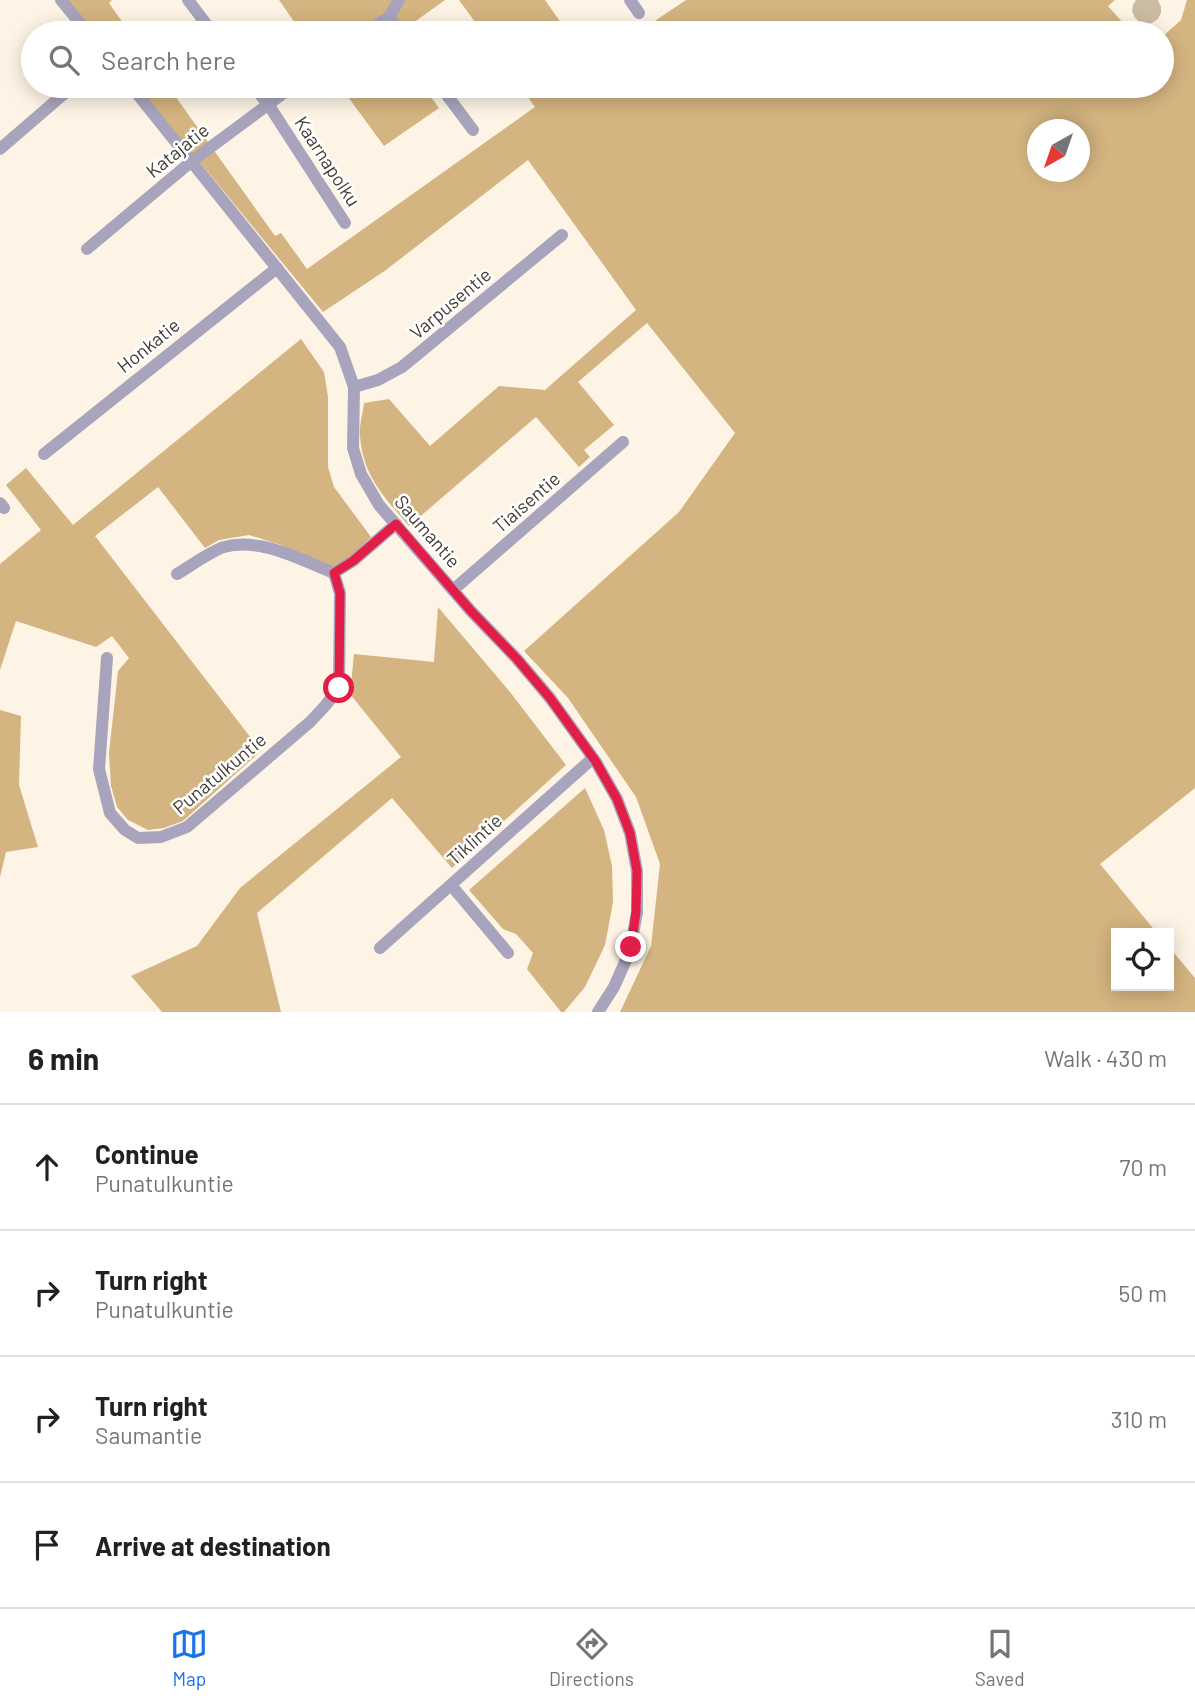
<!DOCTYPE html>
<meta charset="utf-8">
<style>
body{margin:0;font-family:Barlow,sans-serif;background:#f6f6f6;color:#202124}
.controls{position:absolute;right:21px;bottom:21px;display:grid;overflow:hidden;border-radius:0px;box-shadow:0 4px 18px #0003}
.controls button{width:63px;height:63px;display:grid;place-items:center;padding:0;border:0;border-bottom:2px solid #e0e0e0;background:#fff;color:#202124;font:35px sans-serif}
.compass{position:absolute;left:1027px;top:119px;width:63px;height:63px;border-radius:50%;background:#fff;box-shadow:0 4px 18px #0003;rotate:220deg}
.stop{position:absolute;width:21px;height:21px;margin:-16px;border:5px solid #e11d48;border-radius:50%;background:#fff}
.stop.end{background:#e11d48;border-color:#fff;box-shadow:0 2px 7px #0008}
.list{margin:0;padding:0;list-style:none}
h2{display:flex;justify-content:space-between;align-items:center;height:91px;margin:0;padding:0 28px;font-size:30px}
h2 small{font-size:23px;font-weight:400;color:#757577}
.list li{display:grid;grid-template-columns:46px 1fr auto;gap:21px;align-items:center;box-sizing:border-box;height:126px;padding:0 28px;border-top:2px solid #e0e0e0}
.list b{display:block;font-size:26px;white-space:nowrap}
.list p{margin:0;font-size:23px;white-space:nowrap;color:#757577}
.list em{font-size:23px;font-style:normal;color:#757577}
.icon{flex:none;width:38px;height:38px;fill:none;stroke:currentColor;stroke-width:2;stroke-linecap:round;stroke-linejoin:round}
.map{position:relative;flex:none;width:1195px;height:1012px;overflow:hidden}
.search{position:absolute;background:#fff;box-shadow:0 4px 18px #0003;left:21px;right:21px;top:21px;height:77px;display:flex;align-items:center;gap:18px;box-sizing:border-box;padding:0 24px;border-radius:38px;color:#757577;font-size:26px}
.sheet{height:595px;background:#fff}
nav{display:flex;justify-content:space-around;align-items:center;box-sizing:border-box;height:98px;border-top:2px solid #e0e0e0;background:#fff;font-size:19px;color:#757577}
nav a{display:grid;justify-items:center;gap:4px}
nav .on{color:#1a73e8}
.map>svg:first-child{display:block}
.forest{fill:#d4b480;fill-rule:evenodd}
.building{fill:#cabba4}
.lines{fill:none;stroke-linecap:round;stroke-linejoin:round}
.minor{stroke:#a8a4bd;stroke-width:12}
.route{stroke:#e11d48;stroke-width:9}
.labels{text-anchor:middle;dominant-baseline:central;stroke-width:5;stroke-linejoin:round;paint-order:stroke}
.street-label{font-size:19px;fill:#423c32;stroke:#fff}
</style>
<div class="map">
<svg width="1195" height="1012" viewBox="0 0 1195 1012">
<rect width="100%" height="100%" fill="#fdf4e5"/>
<g class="forest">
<polygon points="67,0 112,0 109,3 130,33 94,33"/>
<polygon points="279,0 445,0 399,33 302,33"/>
<polygon points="459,0 545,0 568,33 483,33"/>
<polygon points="686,0 1115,0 1108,6 1132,33 637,33"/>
<path d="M1187 0H1195V788L1100 864 1157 933H1116V986H1169V947L1195 978V1012H620L651 946 660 864 636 797 568 698 524 651 679 512 735 433 647 323 578 382 614 425 584 450 590 457 579 467 536 417 409 526C384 497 363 476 360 436 359 425 363 413 364 403L389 399 430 446 499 386 545 390 636 310 528 160 386 270 323 312 137 86H168L275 236 281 233 307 269 535 107 520 86H1162V37L1181 20ZM1038 130H1080V172H1038Z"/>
<polygon points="340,86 423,86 439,108 384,146"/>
<polygon points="301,339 324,372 328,397 328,467 334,487 371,537 354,554 333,568 281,545 249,535 219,540 205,548 158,487 95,536 261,751 183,821 164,828 148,830 128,820 117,807 111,786 109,753 118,671 129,658 112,636 96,647 16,621 0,670 0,564 41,530 6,485 26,468 73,525"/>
<polygon points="438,607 510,692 566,765 452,868 392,798 257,913 281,1012 162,1012 131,976 197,946 240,888 401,757 350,694 354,654 434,662"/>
<polygon points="0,710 21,716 19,785 38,847 6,852 0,877"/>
<polygon points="585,788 604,830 612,866 613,902 605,945 585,987 564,1012 561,1012 527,969 533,953 516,934 503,929 469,890"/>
</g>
<polygon class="building" points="1136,0 1158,0 1161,7 1161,13 1158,19 1152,23 1146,24 1140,22 1135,18 1132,11 1133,5"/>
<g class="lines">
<g class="minor">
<polyline points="61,0 88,33"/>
<polyline points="188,0 213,33"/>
<polyline points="630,0 639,13"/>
<polyline points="389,17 401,33"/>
<polyline points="366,33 389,17 399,0"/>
<polyline points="131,86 340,347 354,387 353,448 361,474 379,505 471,611 517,659 550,698 596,762 617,799 630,833 637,871 637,912 630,951 614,987 598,1012"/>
<polyline points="253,86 268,104 345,223"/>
<polyline points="440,86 473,130"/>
<polyline points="0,149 73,86"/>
<polyline points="87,249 192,161 293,86"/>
<polyline points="354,387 378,380 402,367 562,235"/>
<polyline points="44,454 277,268"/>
<polyline points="0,503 4,508"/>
<path d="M177 574C189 567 211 551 224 547 261 537 301 560 334 573"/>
<polyline points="453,590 623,442"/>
<polyline points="107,658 99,769 110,813 125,830 138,838 161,837 187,827 310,722 325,706 339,688 340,593 334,573 353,561 396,524"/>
<polyline points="451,885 508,953"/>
<polyline points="380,948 593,758"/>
</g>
</g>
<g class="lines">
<polyline class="route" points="339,688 340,593 334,573 353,561 396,524 471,611 517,659 550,698 596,762 617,799 630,833 637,871 636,912 631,947"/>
</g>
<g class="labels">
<g class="street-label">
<text transform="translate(177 150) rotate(-39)">Katajatie</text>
<text transform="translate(328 161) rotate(57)">Kaarnapolku</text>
<text transform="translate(450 303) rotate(-40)">Varpusentie</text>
<text transform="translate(148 345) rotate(-39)">Honkatie</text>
<text transform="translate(526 502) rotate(-41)">Tiaisentie</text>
<text transform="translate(428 531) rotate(49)">Saumantie</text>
<text transform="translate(219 773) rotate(-40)">Punatulkuntie</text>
<text transform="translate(474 839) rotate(-42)">Tiklintie</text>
</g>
</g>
</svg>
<div class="controls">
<button><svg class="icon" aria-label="locate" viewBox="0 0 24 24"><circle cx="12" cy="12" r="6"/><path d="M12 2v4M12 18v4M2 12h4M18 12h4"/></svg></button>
</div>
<svg class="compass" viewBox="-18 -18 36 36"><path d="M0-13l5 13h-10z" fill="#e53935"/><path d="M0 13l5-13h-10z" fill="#757577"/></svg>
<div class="stop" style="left:339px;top:688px"></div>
<div class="stop end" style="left:631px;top:947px"></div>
<div class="search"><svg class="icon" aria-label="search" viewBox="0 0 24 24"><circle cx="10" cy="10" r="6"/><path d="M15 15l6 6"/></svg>Search here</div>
</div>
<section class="sheet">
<h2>6 min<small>Walk · 430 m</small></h2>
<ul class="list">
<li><svg class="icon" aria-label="ahead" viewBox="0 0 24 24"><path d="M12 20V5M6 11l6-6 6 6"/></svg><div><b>Continue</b><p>Punatulkuntie</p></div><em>70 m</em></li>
<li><svg class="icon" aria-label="right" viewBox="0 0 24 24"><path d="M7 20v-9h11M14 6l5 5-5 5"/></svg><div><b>Turn right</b><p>Punatulkuntie</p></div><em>50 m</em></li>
<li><svg class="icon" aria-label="right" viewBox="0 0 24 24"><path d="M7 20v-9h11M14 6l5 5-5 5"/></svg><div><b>Turn right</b><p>Saumantie</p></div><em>310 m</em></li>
<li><svg class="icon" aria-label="arrive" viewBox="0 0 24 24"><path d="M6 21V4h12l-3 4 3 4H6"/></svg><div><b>Arrive at destination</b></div></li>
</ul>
</section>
<nav>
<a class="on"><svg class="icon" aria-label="map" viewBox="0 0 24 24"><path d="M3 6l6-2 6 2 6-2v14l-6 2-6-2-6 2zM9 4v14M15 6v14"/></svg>Map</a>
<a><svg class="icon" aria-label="directions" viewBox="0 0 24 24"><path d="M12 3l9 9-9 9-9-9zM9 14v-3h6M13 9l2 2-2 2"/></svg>Directions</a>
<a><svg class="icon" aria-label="saved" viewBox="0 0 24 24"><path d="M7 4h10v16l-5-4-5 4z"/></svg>Saved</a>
</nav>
